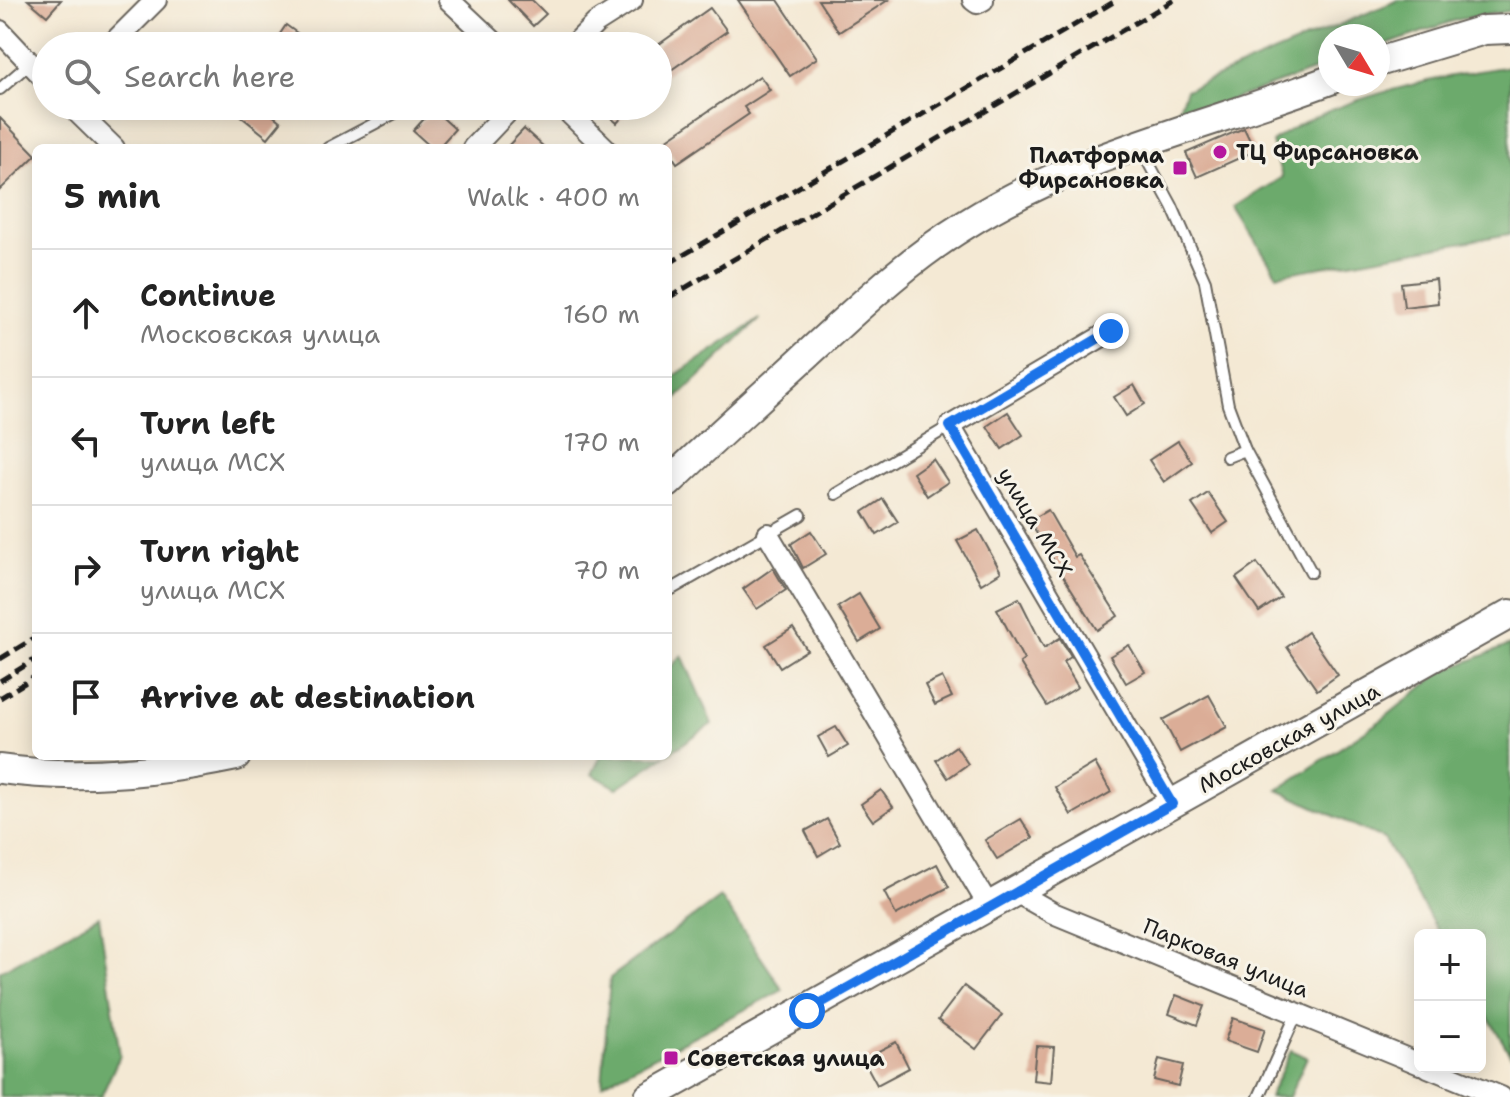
<!DOCTYPE html>
<meta charset="utf-8">
<style>
body{margin:0;font-family:"Shantell Sans",sans-serif;background:#f6f6f6;color:#222}
.controls{position:absolute;right:24px;bottom:24px;display:grid;overflow:hidden;border-radius:12px;box-shadow:0 4px 20px #0003}
.controls button{width:72px;height:72px;display:grid;place-items:center;padding:0;border:0;border-bottom:2px solid #e0e0e0;background:#fff;color:#222;font:40px sans-serif}
.compass{position:absolute;left:1318px;top:24px;width:72px;height:72px;border-radius:50%;background:#fff;box-shadow:0 4px 20px #0003;rotate:128deg}
.stop{position:absolute;width:24px;height:24px;margin:-18px;border:6px solid #1a73e8;border-radius:50%;background:#fff}
.stop.end{background:#1a73e8;border-color:#fff;box-shadow:0 2px 8px #0008}
.list{margin:0;padding:0;list-style:none}
h2{display:flex;justify-content:space-between;align-items:center;height:104px;margin:0;padding:0 32px;font-size:34px}
h2 small{font-size:26px;font-weight:400;color:#767676}
.list li{display:grid;grid-template-columns:52px 1fr auto;gap:24px;align-items:center;box-sizing:border-box;height:128px;padding:0 32px;border-top:2px solid #e0e0e0}
.list b{display:block;font-size:30px;white-space:nowrap}
.list p{margin:0;font-size:26px;white-space:nowrap;color:#767676}
.list em{font-size:26px;font-style:normal;color:#767676}
.icon{flex:none;width:44px;height:44px;fill:none;stroke:currentColor;stroke-width:2;stroke-linecap:round;stroke-linejoin:round}
.map{position:relative;flex:none;width:1510px;height:1097px;overflow:hidden}
.search{position:absolute;background:#fff;box-shadow:0 4px 20px #0003;left:32px;top:32px;width:640px;height:88px;display:flex;align-items:center;gap:20px;box-sizing:border-box;padding:0 28px;border-radius:44px;color:#767676;font-size:30px}
.panel{position:absolute;background:#fff;box-shadow:0 4px 20px #0003;left:32px;top:144px;width:640px;height:616px;border-radius:12px}
.map>svg:first-child{display:block}
.forest{fill:#6caa6c;stroke:#446344;stroke-width:2}
.building{fill:#dbad97}
.lines{fill:none;stroke-linecap:round;stroke-linejoin:round}
.lane-casing{stroke:#68645c;stroke-width:14}
.street-casing{stroke:#68645c;stroke-width:24}
.secondary-casing{stroke:#68645c;stroke-width:32}
.lane{stroke:#fff;stroke-width:10}
.street{stroke:#fff;stroke-width:20}
.secondary{stroke:#fff;stroke-width:28}
.rail{stroke:#1c1c1c;stroke-width:5;stroke-dasharray:12 6;stroke-linecap:butt}
.route{stroke:#1a73e8;stroke-width:10}
.poi-dot{fill:#b5179e;stroke:#f7f3e8;stroke-width:3}
.labels{text-anchor:middle;dominant-baseline:central;stroke-width:6;stroke-linejoin:round;paint-order:stroke}
.poi-label{font-size:22px;font-weight:bold;fill:#1c1c1c;stroke:#f7f3e8;text-anchor:start}
.street-label{font-size:22px;fill:#1c1c1c;stroke:#f7f3e8}
</style>
<div class="map">
<svg width="1510" height="1097" viewBox="0 0 1510 1097">
<rect width="100%" height="100%" fill="#f7f3e8"/>
<filter id="ink" filterUnits="userSpaceOnUse"><feTurbulence type="fractalNoise" baseFrequency=".0125" numOctaves="2"/><feDisplacementMap in="SourceGraphic" scale="16" xChannelSelector="R" yChannelSelector="G"/><feConvolveMatrix kernelMatrix="1 2 1 2 8 2 1 2 1" color-interpolation-filters="sRGB"/></filter>
<filter id="wash" filterUnits="userSpaceOnUse"><feTurbulence type="fractalNoise" baseFrequency=".006" numOctaves="4" result="noise"/><feDisplacementMap in="SourceGraphic" scale="32" xChannelSelector="R" yChannelSelector="G"/><feGaussianBlur stdDeviation="1.8" result="paint"/><feColorMatrix in="noise" values="0 0 0 0 0 0 0 0 0 0 0 0 0 0 0 0 0 1.4 0 .05"/><feComposite in="paint" operator="in"/></filter>
<g filter="url(#wash)">
<rect width="100%" height="100%" fill="#f4e9d4"/>
<g class="forest">
<polygon points="1398,0 1510,0 1510,11 1456,20 1378,48 1378,36 1330,36 1330,65 1174,120 1186,90"/>
<path d="M1510 66V234L1277 275 1235 207 1282 177 1272 142C1327 99 1441 76 1510 66Z"/>
<polygon points="760,319 668,407 668,380"/>
<polygon points="1510,645 1510,1054 1480,1003 1480,935 1440,935 1384,839 1278,790 1383,719 1441,672"/>
<polygon points="682,655 712,724 668,754 668,670"/>
<polygon points="601,756 665,756 617,788 592,774"/>
<polygon points="720,897 783,990 602,1084 610,978"/>
<polygon points="99,916 120,1055 101,1097 0,1097 0,971"/>
<polygon points="1291,1050 1307,1057 1289,1097 1269,1097"/>
</g>
<g id="blocks">
<g class="building">
<polygon points="28,0 61,0 47,16"/>
<polygon points="508,0 532,0 546,14 533,26"/>
<polygon points="738,0 778,0 817,58 790,76"/>
<polygon points="818,0 888,0 839,32"/>
<polygon points="710,8 727,31 658,79 658,45"/>
<polygon points="286,25 315,46 272,46"/>
<polygon points="760,76 770,90 744,107 749,114 677,163 663,142"/>
<polygon points="228,106 261,106 281,122 268,138"/>
<polygon points="598,106 632,106 617,123"/>
<polygon points="433,109 455,129 438,148 432,148 413,131"/>
<polygon points="0,118 36,155 0,190"/>
<polygon points="1244,128 1255,151 1197,177 1186,153"/>
<polygon points="524,129 545,148 506,148"/>
<polygon points="1436,279 1438,303 1404,307 1401,283"/>
<polygon points="1134,385 1145,404 1126,416 1114,397"/>
<polygon points="1008,412 1023,435 1002,449 987,426"/>
<polygon points="1178,441 1192,462 1164,482 1149,460"/>
<polygon points="933,459 948,482 927,496 913,473"/>
<polygon points="1208,493 1228,522 1212,533 1192,504"/>
<polygon points="883,499 898,522 877,535 863,512"/>
<polygon points="1048,510 1075,557 1079,555 1118,616 1097,630 1029,521"/>
<polygon points="978,530 1001,572 981,584 957,541"/>
<polygon points="811,531 826,554 803,568 791,544"/>
<polygon points="1257,563 1281,597 1259,612 1236,578"/>
<polygon points="773,568 786,590 757,609 743,589"/>
<polygon points="859,594 880,629 859,642 838,607"/>
<polygon points="1019,598 1044,648 1060,638 1071,657 1063,662 1078,687 1047,706 1020,663 1024,660 997,609"/>
<polygon points="793,628 807,650 780,667 766,645"/>
<polygon points="1308,632 1338,675 1317,690 1287,647"/>
<polygon points="1129,645 1145,672 1126,683 1110,656"/>
<polygon points="942,677 952,697 935,705 925,685"/>
<polygon points="1209,695 1227,727 1180,752 1163,720"/>
<polygon points="836,727 848,746 829,757 818,737"/>
<polygon points="956,746 968,764 948,778 936,760"/>
<polygon points="1095,763 1111,792 1071,815 1055,787"/>
<polygon points="881,790 893,807 873,821 861,804"/>
<polygon points="827,819 840,843 818,856 805,831"/>
<polygon points="1021,819 1033,838 997,859 985,840"/>
<polygon points="937,864 949,887 896,915 884,892"/>
<polygon points="964,986 1002,1015 976,1049 938,1020"/>
<polygon points="1176,995 1204,1006 1197,1025 1169,1014"/>
<polygon points="1233,1018 1265,1029 1257,1052 1225,1041"/>
<polygon points="896,1042 909,1068 877,1085 863,1059"/>
<polygon points="1036,1046 1054,1047 1051,1082 1033,1080"/>
<polygon points="1159,1059 1183,1065 1178,1086 1154,1080"/>
</g>
</g>
</g>
<g filter="url(#ink)">
<use href="#blocks" fill-opacity="0" stroke="#68645c" stroke-width="2"/>
<g class="lines">
<g class="lane-casing">
<g id="lane">
<polyline points="0,89 30,63"/>
<polyline points="1140,147 1172,206 1205,281 1228,405 1245,450 1311,572"/>
<polyline points="328,148 408,106"/>
<polyline points="1227,457 1245,450"/>
<polyline points="836,494 950,426"/>
<polyline points="672,589 801,515"/>
<polyline points="1259,1097 1297,1013"/>
</g>
</g>
<g class="street-casing">
<g id="street">
<polyline points="449,0 498,46"/>
<polyline points="973,0 977,3 983,0"/>
<polyline points="0,31 46,80"/>
<polyline points="110,46 156,0"/>
<polyline points="573,46 596,23 632,0"/>
<polyline points="71,106 114,148"/>
<polyline points="562,106 605,148"/>
<polyline points="473,148 513,106"/>
<polyline points="1111,331 950,426 1172,804"/>
<polyline points="768,534 984,898 985,909"/>
<polyline points="1016,892 1053,913 1420,1064"/>
<polyline points="1428,1067 1501,1097"/>
</g>
</g>
<g class="secondary-casing">
<g id="secondary">
<polyline points="1378,62 1484,30 1510,29"/>
<path d="M668 483C715 438 763 395 811 351 860 306 908 260 965 225 1077 154 1208 126 1330 80"/>
<path d="M0 769C77 780 160 772 236 756"/>
<polyline points="649,1097 1510,614"/>
</g>
</g>
<use href="#lane" class="lane"/>
<use href="#street" class="street"/>
<use href="#secondary" class="secondary"/>
<g class="rail">
<polyline points="668,264 1117,0"/>
<polyline points="668,298 1174,0"/>
<polyline points="0,659 36,637"/>
<polyline points="0,681 36,659"/>
<polyline points="0,698 36,676"/>
</g>
</g>
</g>
<g class="lines" filter="url(#ink)">
<polyline class="route" points="807,1011 1172,804 950,426 1111,331"/>
</g>
<g class="poi-dot">
<circle cx="1220" cy="152" r="8"/>
<rect x="1172" y="160" width="16" height="16" rx="4"/>
<rect x="663" y="1050" width="16" height="16" rx="4"/>
</g>
<g class="labels">
<g class="poi-label">
<text x="1236" y="152">ТЦ Фирсановка</text>
<text x="1164" y="155" text-anchor="end">Платформа<tspan x="1164" dy="25">Фирсановка</tspan></text>
<text x="687" y="1058">Советская улица</text>
</g>
<g class="street-label">
<text transform="translate(1035 522) rotate(59)">улица МСХ</text>
<text transform="translate(1289 738) rotate(-29)">Московская улица</text>
<text transform="translate(1226 958) rotate(22)">Парковая улица</text>
</g>
</g>
</svg>
<div class="controls">
<button>+</button>
<button>−</button>
</div>
<svg class="compass" viewBox="-18 -18 36 36"><path d="M0-13l5 13h-10z" fill="#e53935"/><path d="M0 13l5-13h-10z" fill="#767676"/></svg>
<div class="stop" style="left:807px;top:1011px"></div>
<div class="stop end" style="left:1111px;top:331px"></div>
<div class="search"><svg class="icon" aria-label="search" viewBox="0 0 24 24"><circle cx="10" cy="10" r="6"/><path d="M15 15l6 6"/></svg>Search here</div>
<section class="panel">
<h2>5 min<small>Walk · 400 m</small></h2>
<ul class="list">
<li><svg class="icon" aria-label="ahead" viewBox="0 0 24 24"><path d="M12 20V5M6 11l6-6 6 6"/></svg><div><b>Continue</b><p>Московская улица</p></div><em>160 m</em></li>
<li><svg class="icon" aria-label="left" viewBox="0 0 24 24"><path d="M17 20v-9H6M10 6l-5 5 5 5"/></svg><div><b>Turn left</b><p>улица МСХ</p></div><em>170 m</em></li>
<li><svg class="icon" aria-label="right" viewBox="0 0 24 24"><path d="M7 20v-9h11M14 6l5 5-5 5"/></svg><div><b>Turn right</b><p>улица МСХ</p></div><em>70 m</em></li>
<li><svg class="icon" aria-label="arrive" viewBox="0 0 24 24"><path d="M6 21V4h12l-3 4 3 4H6"/></svg><div><b>Arrive at destination</b></div></li>
</ul>
</section>
</div>
